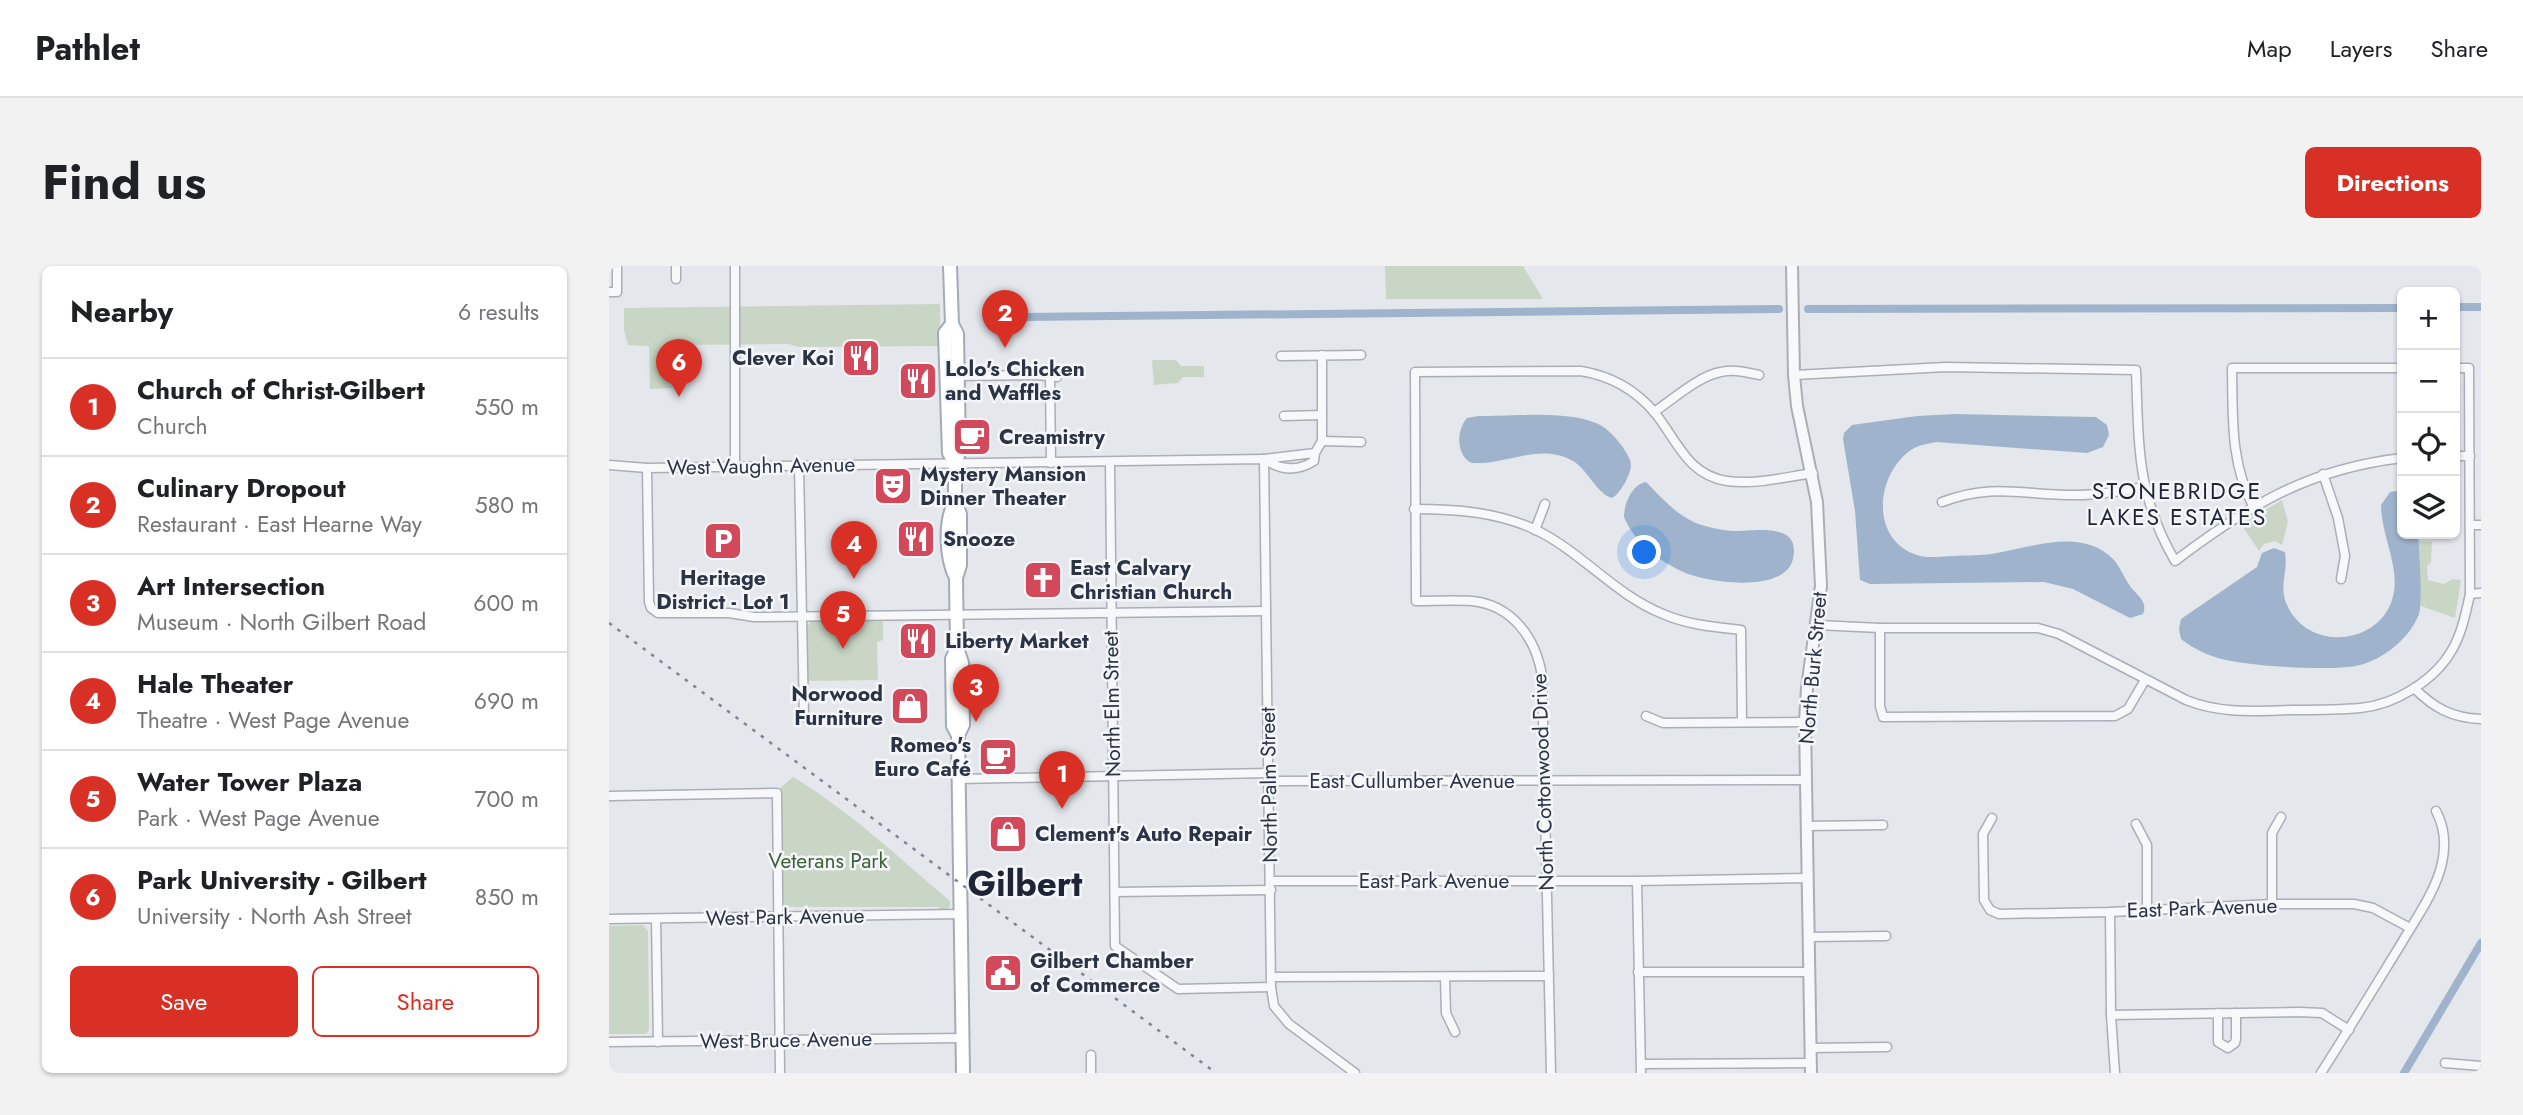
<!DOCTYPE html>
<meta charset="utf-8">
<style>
body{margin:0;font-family:Jost,sans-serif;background:#f2f2f2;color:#202124}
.controls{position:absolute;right:21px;top:21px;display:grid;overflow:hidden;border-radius:10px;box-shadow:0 2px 5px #0004}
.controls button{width:63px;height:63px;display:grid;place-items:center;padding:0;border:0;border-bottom:2px solid #e0e0e0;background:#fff;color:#202124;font:35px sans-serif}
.you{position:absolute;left:1036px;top:287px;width:24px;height:24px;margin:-18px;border:5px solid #fff;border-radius:50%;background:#1a73e8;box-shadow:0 0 0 10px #1a73e833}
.badge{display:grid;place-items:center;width:46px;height:46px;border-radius:50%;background:#d93025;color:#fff;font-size:23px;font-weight:700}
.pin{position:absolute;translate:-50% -58px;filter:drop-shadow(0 2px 4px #0008)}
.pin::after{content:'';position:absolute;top:37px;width:24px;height:21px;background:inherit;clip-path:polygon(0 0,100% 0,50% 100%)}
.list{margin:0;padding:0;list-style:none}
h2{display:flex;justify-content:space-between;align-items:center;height:91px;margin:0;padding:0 28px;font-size:30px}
h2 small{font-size:23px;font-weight:400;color:#757577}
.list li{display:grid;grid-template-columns:46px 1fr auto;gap:21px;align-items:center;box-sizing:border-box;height:98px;padding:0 28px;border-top:2px solid #e0e0e0}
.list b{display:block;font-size:26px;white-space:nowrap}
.list p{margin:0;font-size:23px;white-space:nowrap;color:#757577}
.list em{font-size:23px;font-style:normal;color:#757577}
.actions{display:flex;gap:14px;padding:21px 28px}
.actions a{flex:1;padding:16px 0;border:2px solid #d93025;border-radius:10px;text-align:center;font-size:24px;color:#d93025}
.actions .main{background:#d93025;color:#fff}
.icon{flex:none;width:38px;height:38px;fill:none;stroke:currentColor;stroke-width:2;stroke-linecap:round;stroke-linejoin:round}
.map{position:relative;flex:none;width:1872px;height:807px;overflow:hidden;border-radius:10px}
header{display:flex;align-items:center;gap:42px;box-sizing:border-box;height:98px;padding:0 35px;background:#fff;border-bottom:2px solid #e0e0e0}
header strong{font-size:33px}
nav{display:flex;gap:38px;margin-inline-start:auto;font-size:24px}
.intro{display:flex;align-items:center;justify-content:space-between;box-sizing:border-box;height:168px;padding:0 42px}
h1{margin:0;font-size:49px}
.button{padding:18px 32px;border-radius:10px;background:#d93025;color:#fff;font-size:24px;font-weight:700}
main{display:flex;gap:42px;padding:0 42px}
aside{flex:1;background:#fff;border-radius:10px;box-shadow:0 2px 5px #0004}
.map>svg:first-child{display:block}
.green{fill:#c9d6c5}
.water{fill:#9fb4cc}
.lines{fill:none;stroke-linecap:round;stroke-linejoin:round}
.canal{stroke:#9fb4cc;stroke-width:8}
.minor-casing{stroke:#a9aeb7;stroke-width:11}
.tertiary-casing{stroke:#a9aeb7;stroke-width:14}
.primary-casing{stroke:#a3abb8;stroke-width:16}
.minor{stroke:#f7f8fa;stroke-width:8}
.tertiary{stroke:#f7f8fa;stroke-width:10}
.primary{stroke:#fff;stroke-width:12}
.rail{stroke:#7d8696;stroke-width:2.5;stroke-dasharray:3.5 7;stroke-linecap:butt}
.labels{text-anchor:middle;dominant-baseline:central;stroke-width:5;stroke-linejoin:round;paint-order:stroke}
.poi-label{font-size:21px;font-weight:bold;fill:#2b3445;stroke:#f4f6f9;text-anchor:start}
.street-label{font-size:21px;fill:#2b3445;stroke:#f4f6f9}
.park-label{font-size:21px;fill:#3f6138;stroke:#f4f6f9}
.neighbourhood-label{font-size:23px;letter-spacing:2px;fill:#1d2536;stroke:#f4f6f9}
.town-label{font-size:35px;font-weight:bold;fill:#1d2536;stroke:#f4f6f9}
</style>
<header>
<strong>Pathlet</strong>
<nav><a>Map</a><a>Layers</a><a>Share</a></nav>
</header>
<div class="intro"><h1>Find us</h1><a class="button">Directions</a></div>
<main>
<aside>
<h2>Nearby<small>6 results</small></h2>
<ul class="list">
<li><span class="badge">1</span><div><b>Church of Christ-Gilbert</b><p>Church</p></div><em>550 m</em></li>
<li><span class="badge">2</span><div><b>Culinary Dropout</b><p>Restaurant · East Hearne Way</p></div><em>580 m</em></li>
<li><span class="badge">3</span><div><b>Art Intersection</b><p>Museum · North Gilbert Road</p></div><em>600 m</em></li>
<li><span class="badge">4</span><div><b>Hale Theater</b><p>Theatre · West Page Avenue</p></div><em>690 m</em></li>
<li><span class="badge">5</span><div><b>Water Tower Plaza</b><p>Park · West Page Avenue</p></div><em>700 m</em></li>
<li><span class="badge">6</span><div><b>Park University - Gilbert</b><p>University · North Ash Street</p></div><em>850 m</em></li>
</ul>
<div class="actions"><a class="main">Save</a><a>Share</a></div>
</aside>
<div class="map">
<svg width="1872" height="807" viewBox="0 0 1872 807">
<rect width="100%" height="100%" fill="#e4e7ec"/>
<g class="green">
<polygon points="776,0 914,0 934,33 777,33"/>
<polygon points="331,38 331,80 189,81 180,78 63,79 63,122 41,123 40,80 19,79 15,64 15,42"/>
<polygon points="543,94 567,94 572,100 595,100 595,111 574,111 569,117 545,119"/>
<polygon points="1673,234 1679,256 1673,279 1666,275 1655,278 1650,285 1632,258"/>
<polygon points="1809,275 1823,276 1822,296 1818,300 1819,314 1835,318 1844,313 1852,314 1846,352 1812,340"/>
<polygon points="274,353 274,374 268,376 269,414 199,415 198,361 202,355"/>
<path d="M184 511C241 545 290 592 341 635V641L331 646 330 641H175L169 524Z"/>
<polygon points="34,659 39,665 40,764 37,768 0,768 0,660"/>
</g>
<g class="water">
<path d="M1347 148 1487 151 1498 159 1500 169 1494 181 1478 187 1327 176C1318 178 1309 179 1302 184 1266 209 1261 274 1308 289 1320 293 1333 290 1345 290 1359 289 1374 290 1388 287 1424 281 1474 261 1505 294 1511 301 1514 309 1519 317 1525 328 1540 334 1534 348L1521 352 1464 323 1435 316 1261 318 1251 314 1246 245 1234 173 1235 167 1243 159 1308 150Z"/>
<path d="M869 150C901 150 955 145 984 156 997 160 1005 170 1013 180 1017 186 1022 193 1022 200 1021 210 1011 228 1003 232 988 228 979 204 964 195 932 176 897 199 863 197 847 190 847 164 858 152Z"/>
<path d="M1037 216C1053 232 1065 247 1087 257 1097 261 1112 264 1123 265 1142 266 1193 254 1184 293 1176 328 1096 317 1072 305 1048 293 1026 277 1015 251 1015 238 1023 218 1037 216Z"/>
<path d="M1793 224V268H1809C1810 284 1814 337 1810 348 1801 372 1775 393 1751 399 1725 406 1630 400 1606 391 1594 387 1582 381 1572 373L1570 363 1572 353 1648 301 1653 287 1665 282 1676 286C1680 310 1666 322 1683 348 1708 385 1770 376 1783 334 1793 303 1772 271 1772 239L1781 226Z"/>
</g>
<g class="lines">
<g class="canal">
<polyline points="1846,41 1872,41"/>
<polyline points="1199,43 1793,42"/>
<polyline points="414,51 1170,43"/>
<polyline points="1795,807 1872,677"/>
</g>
<g class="minor-casing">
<g id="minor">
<polyline points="67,0 67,13"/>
<polyline points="126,0 126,201"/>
<polyline points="0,26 8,26 8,0"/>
<polyline points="672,90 752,89"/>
<path d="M1185 109 1337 101 1527 104C1530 179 1527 228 1566 295 1640 239 1699 203 1793 192"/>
<polyline points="349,110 428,109 448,111"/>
<polyline points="441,112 442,197"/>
<path d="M1045 146C1063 134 1091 109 1112 106 1125 103 1137 106 1150 109"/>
<polyline points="675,150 713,149"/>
<polyline points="713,175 752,176"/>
<path d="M706 187 655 193C671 204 688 206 705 195L706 187 713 175V89"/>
<polyline points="1846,190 1861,190"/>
<polyline points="501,197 506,680 569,723 662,721"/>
<polyline points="0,199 38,202 655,193 662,721 665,740 680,758 746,807"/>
<polyline points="190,200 195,451"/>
<polyline points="38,202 40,336 42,342 49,347 120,347 145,351 657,345"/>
<polyline points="1714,208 1729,252 1736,290 1732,313"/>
<path d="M1333 236C1385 216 1417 230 1469 229 1491 229 1513 225 1535 221"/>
<path d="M1644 240C1621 196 1624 150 1623 102H1793"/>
<path d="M805 243C847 243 887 246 925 263 972 285 1006 329 1054 348 1079 359 1106 361 1132 364L1133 456"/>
<polyline points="1861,259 1872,259"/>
<polyline points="926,264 936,238"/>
<polyline points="1861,328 1872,327"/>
<path d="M1208 359 1271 362H1429L1450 368 1577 434C1612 448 1645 445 1682 444 1705 444 1729 444 1751 442 1786 439 1826 414 1843 384 1853 367 1857 346 1861 328L1860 102H1846"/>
<polyline points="1271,362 1271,440 1274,451 1506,450 1519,443 1536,414"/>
<path d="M1805 422C1825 442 1843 452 1872 453"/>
<polyline points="1037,450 1054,457 1196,456"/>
<polyline points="350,513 660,507"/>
<polyline points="660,515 1197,514"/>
<polyline points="0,530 168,527 171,807"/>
<polyline points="1383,552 1374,568 1375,634 1381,644 1390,648 1501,646 1663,638 1745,638 1764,642 1801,662"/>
<polyline points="1527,558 1538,579 1538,643"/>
<polyline points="1198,560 1274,559"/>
<polyline points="662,615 1028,615 1199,612"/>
<polyline points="1028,615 1032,807"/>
<polyline points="506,626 662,624"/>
<polyline points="1663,638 1663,567 1672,551"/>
<polyline points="1501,646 1502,749 1506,807"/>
<polyline points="0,653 352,648"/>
<polyline points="47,653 49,776"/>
<polyline points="1200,671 1277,670"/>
<polyline points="1029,706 1200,706"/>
<polyline points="663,711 940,710"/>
<polyline points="836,711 837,747 846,766"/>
<polyline points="1609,747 1609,776 1619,782 1626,777 1627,773 1627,747"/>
<polyline points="1502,749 1690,746 1713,747 1740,764"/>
<polyline points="0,776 353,772"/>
<polyline points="1201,782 1278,781"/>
<polyline points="482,789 482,807"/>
<polyline points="1836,797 1872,800"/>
<polyline points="1032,798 1202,797"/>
<path d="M942 807 933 410C927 372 903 339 863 335 845 334 826 335 807 335L806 106 972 105C1002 110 1026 123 1046 147 1068 174 1078 209 1118 215 1145 219 1177 211 1204 207"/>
<path d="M1712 807C1739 765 1765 722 1792 678 1806 654 1827 625 1833 597 1837 579 1835 560 1827 545"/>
</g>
</g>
<g class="tertiary-casing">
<polyline id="tertiary" points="1183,0 1185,109 1188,140 1208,236 1212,320 1198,422 1196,456 1202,807"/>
</g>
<g class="primary-casing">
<g id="primary">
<polyline points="341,0 343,58 348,68 350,187 346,198 346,236 351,248 351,299 347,312 348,382 353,397 354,459 349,469 354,807"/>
<polyline points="343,58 336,67 340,187 346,198"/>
<path d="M346 236C335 256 337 292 347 312"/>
<polyline points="348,382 343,393 344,460 349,469"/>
</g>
</g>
<use href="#minor" class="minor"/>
<use href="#tertiary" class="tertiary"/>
<use href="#primary" class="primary"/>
<polyline class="rail" points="0,357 607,807"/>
</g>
<defs>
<g id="restaurant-square" transform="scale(2.0125)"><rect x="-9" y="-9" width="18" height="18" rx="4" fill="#d1495b" stroke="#f4f6f9"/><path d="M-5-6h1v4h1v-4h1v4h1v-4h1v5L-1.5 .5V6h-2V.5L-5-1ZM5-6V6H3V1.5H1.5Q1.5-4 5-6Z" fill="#fff"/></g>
<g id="cafe-square" transform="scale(2.0125)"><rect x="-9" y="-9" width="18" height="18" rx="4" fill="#d1495b" stroke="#f4f6f9"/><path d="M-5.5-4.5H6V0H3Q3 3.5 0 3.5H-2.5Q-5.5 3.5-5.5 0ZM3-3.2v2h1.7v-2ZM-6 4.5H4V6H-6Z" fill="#fff"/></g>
<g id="theatre-square" transform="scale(2.0125)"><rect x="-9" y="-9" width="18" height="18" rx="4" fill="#d1495b" stroke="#f4f6f9"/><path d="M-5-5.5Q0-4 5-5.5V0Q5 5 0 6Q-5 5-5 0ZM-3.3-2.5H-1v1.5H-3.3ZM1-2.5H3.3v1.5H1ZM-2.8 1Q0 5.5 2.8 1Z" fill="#fff"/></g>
<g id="parking-square" transform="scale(2.0125)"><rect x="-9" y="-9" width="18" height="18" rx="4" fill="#d1495b" stroke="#f4f6f9"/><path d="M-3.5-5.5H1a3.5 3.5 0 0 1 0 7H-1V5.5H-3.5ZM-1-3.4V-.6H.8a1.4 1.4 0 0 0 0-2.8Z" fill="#fff"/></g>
<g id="church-square" transform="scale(2.0125)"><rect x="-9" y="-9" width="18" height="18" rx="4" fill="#d1495b" stroke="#f4f6f9"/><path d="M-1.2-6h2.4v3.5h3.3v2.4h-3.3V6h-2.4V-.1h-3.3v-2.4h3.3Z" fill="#fff"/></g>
<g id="shop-square" transform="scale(2.0125)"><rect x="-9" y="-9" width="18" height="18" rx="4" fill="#d1495b" stroke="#f4f6f9"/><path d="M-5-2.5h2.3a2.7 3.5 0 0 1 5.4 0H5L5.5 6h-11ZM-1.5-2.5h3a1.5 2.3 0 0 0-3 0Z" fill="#fff"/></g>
<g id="civic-square" transform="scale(2.0125)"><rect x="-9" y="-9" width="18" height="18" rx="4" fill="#d1495b" stroke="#f4f6f9"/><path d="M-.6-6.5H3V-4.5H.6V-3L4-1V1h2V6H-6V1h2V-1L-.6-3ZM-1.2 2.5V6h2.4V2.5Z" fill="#fff"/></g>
</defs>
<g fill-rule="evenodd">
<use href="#restaurant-square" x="252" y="92"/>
<use href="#restaurant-square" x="309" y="115"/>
<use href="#cafe-square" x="363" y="171"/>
<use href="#theatre-square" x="284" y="220"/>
<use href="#restaurant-square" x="307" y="273"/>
<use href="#parking-square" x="114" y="275"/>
<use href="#church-square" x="434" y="314"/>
<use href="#restaurant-square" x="309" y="375"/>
<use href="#shop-square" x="301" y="440"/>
<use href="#cafe-square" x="389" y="491"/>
<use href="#shop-square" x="399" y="568"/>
<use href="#civic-square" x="394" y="707"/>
</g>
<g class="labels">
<g class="poi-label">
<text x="225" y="92" text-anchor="end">Clever Koi</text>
<text x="336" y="103">Lolo's Chicken<tspan x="336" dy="24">and Waffles</tspan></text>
<text x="390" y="171">Creamistry</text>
<text x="311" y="208">Mystery Mansion<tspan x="311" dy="24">Dinner Theater</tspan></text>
<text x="334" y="273">Snooze</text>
<text x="461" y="302">East Calvary<tspan x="461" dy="24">Christian Church</tspan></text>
<text x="114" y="312" text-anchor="middle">Heritage<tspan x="114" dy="24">District - Lot 1</tspan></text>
<text x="336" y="375">Liberty Market</text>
<text x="274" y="428" text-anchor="end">Norwood<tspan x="274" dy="24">Furniture</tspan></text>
<text x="362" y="479" text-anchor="end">Romeo's<tspan x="362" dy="24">Euro Café</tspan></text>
<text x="426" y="568">Clement's Auto Repair</text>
<text x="421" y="695">Gilbert Chamber<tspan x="421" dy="24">of Commerce</tspan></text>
</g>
<g class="street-label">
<text transform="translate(152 200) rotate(-1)">West Vaughn Avenue</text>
<text transform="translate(1204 402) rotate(-85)">North Burk Street</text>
<text transform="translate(503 438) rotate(-91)">North Elm Street</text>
<text x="803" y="515">East Cullumber Avenue</text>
<text transform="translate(934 516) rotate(-92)">North Cottonwood Drive</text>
<text transform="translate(660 519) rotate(-91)">North Palm Street</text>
<text x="825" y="615">East Park Avenue</text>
<text transform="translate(1593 642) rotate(-2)">East Park Avenue</text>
<text transform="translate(176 651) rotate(-1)">West Park Avenue</text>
<text transform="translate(177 774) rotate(-1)">West Bruce Avenue</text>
</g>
<g class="park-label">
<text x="219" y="595">Veterans Park</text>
</g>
<g class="neighbourhood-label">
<text x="1568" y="225">STONEBRIDGE<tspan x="1568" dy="26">LAKES ESTATES</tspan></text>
</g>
<g class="town-label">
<text x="416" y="618">Gilbert</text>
</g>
</g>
</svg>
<div class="controls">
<button>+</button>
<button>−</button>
<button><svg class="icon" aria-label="locate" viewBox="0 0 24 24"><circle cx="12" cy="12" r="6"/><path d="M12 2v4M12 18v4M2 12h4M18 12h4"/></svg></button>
<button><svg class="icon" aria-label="layers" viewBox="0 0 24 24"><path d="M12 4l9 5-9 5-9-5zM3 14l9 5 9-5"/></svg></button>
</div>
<div class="you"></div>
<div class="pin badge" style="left:453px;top:543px">1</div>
<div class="pin badge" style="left:396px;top:82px">2</div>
<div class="pin badge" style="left:367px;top:456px">3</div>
<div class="pin badge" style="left:245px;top:313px">4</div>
<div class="pin badge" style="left:234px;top:383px">5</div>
<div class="pin badge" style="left:70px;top:131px">6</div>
</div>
</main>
